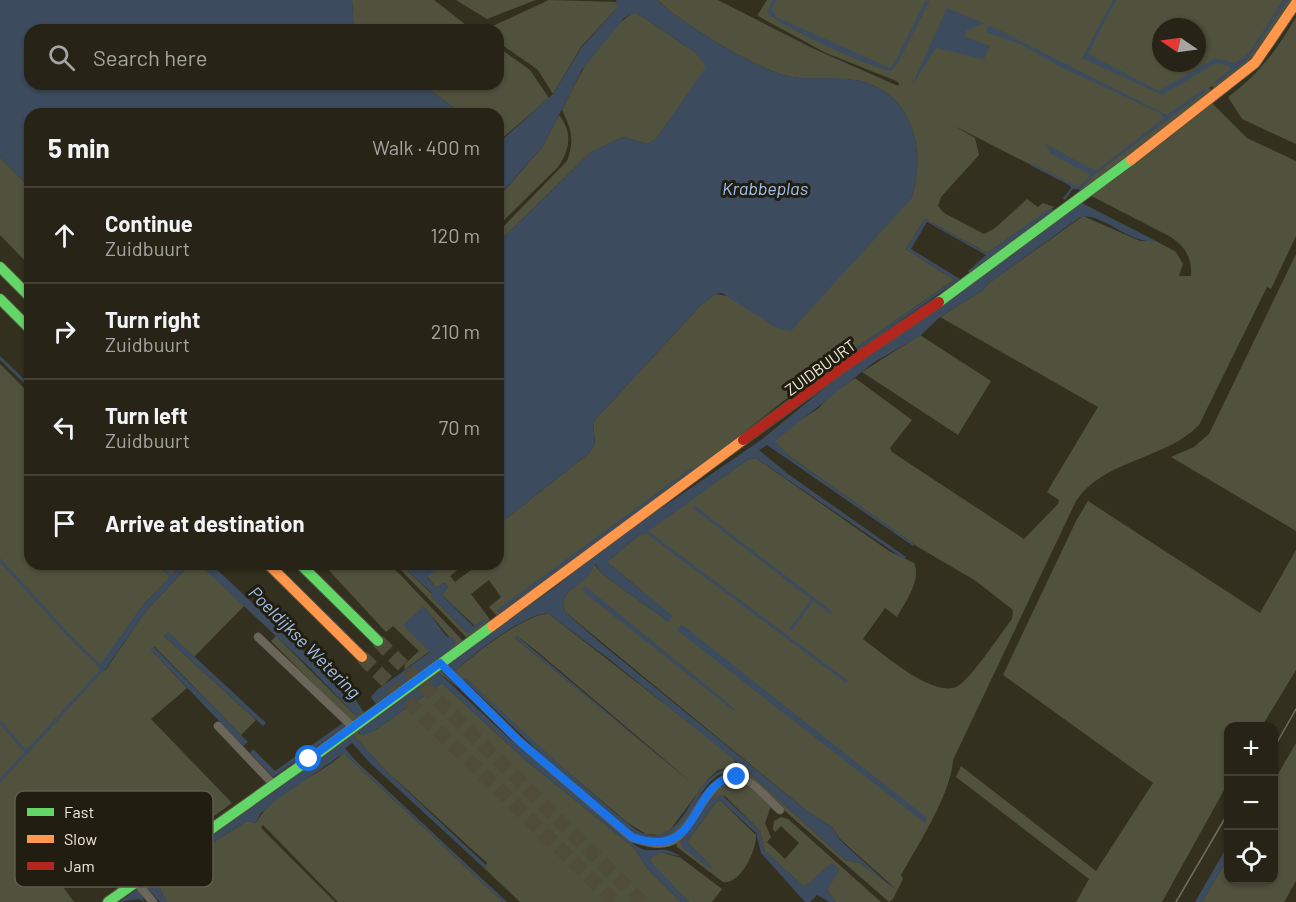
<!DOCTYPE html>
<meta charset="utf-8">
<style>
body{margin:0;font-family:Barlow,sans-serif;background:#333024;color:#f1f3f6}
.controls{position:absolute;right:18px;bottom:18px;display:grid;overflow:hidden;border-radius:12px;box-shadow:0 2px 4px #0004}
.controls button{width:54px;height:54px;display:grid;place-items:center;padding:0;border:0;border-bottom:2px solid #434136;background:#272417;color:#f1f3f6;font:30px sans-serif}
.compass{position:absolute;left:1152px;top:18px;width:54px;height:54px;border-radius:50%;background:#272417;box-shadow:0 2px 4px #0004;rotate:283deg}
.stop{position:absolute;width:18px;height:18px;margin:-14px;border:4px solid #1a73e8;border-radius:50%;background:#fff}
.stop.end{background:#1a73e8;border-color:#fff;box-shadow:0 2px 6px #0008}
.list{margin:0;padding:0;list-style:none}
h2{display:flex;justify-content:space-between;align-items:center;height:78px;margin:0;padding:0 24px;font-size:26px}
h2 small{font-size:20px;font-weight:400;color:#a4a4a1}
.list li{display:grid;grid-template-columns:39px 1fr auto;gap:18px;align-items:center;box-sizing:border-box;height:96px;padding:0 24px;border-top:2px solid #434136}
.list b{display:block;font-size:22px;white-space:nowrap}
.list p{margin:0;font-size:20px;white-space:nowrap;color:#a4a4a1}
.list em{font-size:20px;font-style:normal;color:#a4a4a1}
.icon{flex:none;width:33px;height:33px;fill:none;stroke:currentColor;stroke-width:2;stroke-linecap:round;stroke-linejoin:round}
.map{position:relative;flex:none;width:1296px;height:902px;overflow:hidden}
.search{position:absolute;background:#272417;box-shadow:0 2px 4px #0004;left:24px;top:24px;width:480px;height:66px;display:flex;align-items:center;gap:15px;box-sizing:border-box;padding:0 21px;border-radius:18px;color:#a4a4a1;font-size:22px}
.panel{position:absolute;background:#272417;box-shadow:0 2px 4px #0004;left:24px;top:108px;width:480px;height:462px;border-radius:18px}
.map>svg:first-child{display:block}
.green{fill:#51523d;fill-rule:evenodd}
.water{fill:#3c4b5d}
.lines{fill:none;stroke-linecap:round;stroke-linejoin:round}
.stream{stroke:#3c4b5d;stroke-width:3}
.highway-tunnel{stroke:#504c3b;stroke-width:14;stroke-dasharray:14 7;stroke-linecap:butt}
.street-casing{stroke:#524e40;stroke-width:9}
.fast-casing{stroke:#524e40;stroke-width:12}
.slow-casing{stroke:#524e40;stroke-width:12}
.jam-casing{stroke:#524e40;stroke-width:12}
.street{stroke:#6a675a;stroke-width:8}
.fast{stroke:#63d668;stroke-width:10}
.slow{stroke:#ff974d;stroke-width:10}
.jam{stroke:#b3261e;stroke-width:10}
.tram{stroke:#706c60;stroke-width:1.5}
.route{stroke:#1a73e8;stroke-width:8}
.labels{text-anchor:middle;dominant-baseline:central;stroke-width:6;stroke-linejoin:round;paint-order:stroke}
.street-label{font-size:16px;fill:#f0ecda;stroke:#211d10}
.water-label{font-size:18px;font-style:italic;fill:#9fc1ec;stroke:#211d10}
.key{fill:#211d10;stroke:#5f5b4d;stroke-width:1.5}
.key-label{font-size:16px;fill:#f0ecda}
</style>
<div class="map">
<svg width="1296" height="902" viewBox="0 0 1296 902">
<rect width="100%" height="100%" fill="#34301f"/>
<g class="green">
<polygon points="352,0 434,0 470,28 354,30"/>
<polygon points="456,0 536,0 487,19"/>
<polygon points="549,0 617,2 617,8 581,47 553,94 538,70 498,42 498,30 484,30"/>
<path d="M658 0H718L812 48 898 86 899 83 894 80 826 53 758 16V14L767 0H1293L1255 58 1215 90 1212 86 1209 88 1212 91 1207 98 1247 138 1296 161V236L1271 289 1267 287 1199 425C1165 460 1104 459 1076 501L953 760C951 794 918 845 901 875L903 879 893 899 889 902 746 777 727 775 719 778C686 805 689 854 633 835L532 750 533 747 633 832 663 838C696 817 701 772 745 769L845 860 860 863 896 889 840 839 832 827 807 811 565 612 563 600 568 592 587 577 594 564 602 574 669 622 641 590 607 562 639 535 645 533 747 460 756 458 889 551 914 563C922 579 905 603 897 617L885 608 863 639C882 653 932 697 956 687 970 681 1001 633 1012 619L1013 610 976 581 918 547 789 456 774 441 787 429 819 408 828 397 855 378 912 420 890 448 892 452 1024 539 1058 504 1059 500 1047 492 1098 407 940 317 983 290 989 283 1083 216 1140 241H1156L1176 252 1183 264 1179 276H1191C1192 257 1185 246 1169 236L955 126 975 138 979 155 941 197 938 206 944 213 984 234 994 229 1027 199 1038 207 1043 203 1054 207 987 253 925 219 906 249 954 280 811 379 728 445 497 616 489 607 501 597 489 580 471 594 491 621 467 638 395 564H400L431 593V596L466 632 475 626 442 595 448 587 444 583 436 588 427 576 446 564H465L450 576 455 582 479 564H498V525L588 454 595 444 593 422 700 306 715 294 728 296 911 199C927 153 914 94 860 81 835 76 808 82 783 75 755 67 676 21 658 0ZM1161 27H1197V63H1161Z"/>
<path d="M632 14H638L696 53 707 67 656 139 647 144 623 137 591 152 498 243V232L567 161C575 141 571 128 562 110 578 77 600 33 632 14Z"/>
<path d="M1296 17V144L1242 119 1228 97C1260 73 1276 51 1296 17Z"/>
<polygon points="498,47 530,70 549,98 499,141 498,114 462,114 422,84 498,84"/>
<path d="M559 115C573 132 570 150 558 167L498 226V198L543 146Z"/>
<polygon points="0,157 30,188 30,266 0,235"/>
<polygon points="1296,254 1296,531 1171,457 1194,447 1209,434"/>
<polygon points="920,335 991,381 958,435 862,372"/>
<polygon points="0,364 30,394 30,564 183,564 142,606 99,669 105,671 145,612 190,564 199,564 245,605 194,657 168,633 164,636 256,720 241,735 155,647 151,650 187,688 151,719 232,803 135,874 99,831 50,869 74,902 0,902"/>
<polygon points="1088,501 1260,613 1296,550 1296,670 1262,726 1228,726 1228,783 1162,902 1076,902 1089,879 956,777 961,766 1096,871 1153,783 1003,675 1076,521"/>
<polygon points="323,564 390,564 463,641 411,678 456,645 424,607 430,651 404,670 405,664 419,651 393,626 386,632"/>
<path d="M578 569 451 662 450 667 455 671C472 656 527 612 549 614L723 749 735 760 736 765 718 770 709 778 670 830 660 835 646 834 628 823 536 745 467 679 463 681 447 666V663ZM517 636 539 653 691 782 515 638Z"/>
<polygon points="276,636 356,716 363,711 366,713 353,723 271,641"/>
<polygon points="440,670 457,687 439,673 358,731 359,734 374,731 442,683 523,758 634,848 648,869 681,902 520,902 484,868 487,863 384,769 353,735 346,740 344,737"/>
<polygon points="1296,743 1296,881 1284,902 1202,902 1228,858 1228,880 1274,880 1274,781"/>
<path d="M344 753 503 902H338L263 825 261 828 335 902H167L160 890C167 868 226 835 247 821L256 823C274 790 317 778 344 753Z"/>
<path d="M736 779 746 783 771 806 765 823 771 837 767 842 785 859 799 843 781 826 775 832 773 829 774 821 781 817 788 819 881 902H836L827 890 828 867 804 887 764 850 760 831 725 796 711 799 681 841 712 867 687 842 716 802 720 800 756 835C757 849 741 885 723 882L677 847 676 842 721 784Z"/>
<polygon points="661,852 681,858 722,889 712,902 689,902 650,862 651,857"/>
</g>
<g class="water">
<polygon points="0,0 352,0 354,30 30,30 30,84 422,84 462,114 30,114 30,188 0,157"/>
<path d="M616 0H658C676 21 755 67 783 75 808 82 835 75 860 81 914 94 927 153 911 199L791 331 775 327 722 293 715 294 700 306 593 422 595 444 588 454 498 525V243L591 152 623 137 647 144 656 139 706 67 696 53 638 14H632L624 18 582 70 543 146 498 197V140H502L553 94 581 48 617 8Z"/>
<path d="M773 0H777L772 9 776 17 890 68 897 58 925 1 930 0 898 63 891 71C876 70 774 24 767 12Z"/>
<polygon points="1113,0 1116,0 1088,54 1159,91 1215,58 1236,63 1249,53 1283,0 1288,0 1246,61 1216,84 1214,82 1230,70 1230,66 1216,63 1162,95 1082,58"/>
<polygon points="947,8 984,23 966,31 964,36 990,46 984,59 936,48 911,87"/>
<polygon points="989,25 1167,115 1204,89 1206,91 1093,176 1081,189 1073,189 1065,200 1063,198 1071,188 1069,185 1030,165 1031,163 1078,187 1091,175 1051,154 1045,144 1096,171 1164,118 1160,113 1063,68 1020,44 986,32"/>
<path d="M1082 203 1156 241C1130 246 1099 209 1079 218L989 283 983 290 940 317 921 335 873 363 775 441 789 456 914 544 913 546 767 445 759 450 788 474 906 557 904 559 756 458 747 460 645 534 639 535 607 562 673 616 669 622 602 574 595 564 588 577 568 592 563 600 565 612 603 645 807 811 832 827 840 840 895 890 860 863 845 860 745 769C735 770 726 771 717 776 689 796 681 860 633 832L541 754 463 679H467C509 718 549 756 592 793 607 805 622 820 638 831 646 835 656 837 664 833 693 820 694 773 735 766L737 762 609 659 549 614C527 611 471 656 455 671L450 667 451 662 558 585 619 537 761 440 834 380Z"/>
<polygon points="1051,208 1054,210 969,273 968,271 986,255 927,222 911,249 960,279 814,381 811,379 954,280 906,249 925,219 987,253"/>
<polygon points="691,468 693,470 499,613 497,610"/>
<polygon points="183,564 190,564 145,612 103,673 98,668 142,606"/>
<polygon points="199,564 211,564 356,700 363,711 356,716 310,668"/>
<polygon points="400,564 446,564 427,577 436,588 444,583 448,587 442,595 473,626 485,619 487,621 469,633 466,632 431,596 431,592"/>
<polygon points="585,586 728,703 738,714 586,594 582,589"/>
<polygon points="424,606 446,636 454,638 456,645 376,704 371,697 378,689 430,652 403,625"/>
<polygon points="681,624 927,818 925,823 677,630"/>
<polygon points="168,632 266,723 263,726 164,636"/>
<polygon points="517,636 691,783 514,637"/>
<polygon points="154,647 241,735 248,742 243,746 151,650"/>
<path d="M439 673 512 741 632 843C653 859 660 841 681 857L662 852 651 857 650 861 689 902H681L648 869 634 848 523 758 442 683 374 731 363 736 358 731Z"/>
<polygon points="343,723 346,726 273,777 250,753 253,749 275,771"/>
<path d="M353 735 384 769 487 866 484 868 370 763 352 743 345 748 355 760 507 902H503L344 753 278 799 260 814 256 823 247 821C226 835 167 868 160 890L167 902H160L149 890 142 895 144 902 139 899 119 902Z"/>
<polygon points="722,795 760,831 764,850 804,887 831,863 840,870 827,890 836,902 829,902 817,895 810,902 805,902 761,853 756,833 720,800 716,802 687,842 712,866 710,869 682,847 681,841 711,799"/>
<polygon points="1228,845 1228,858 1202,902 1195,902"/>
</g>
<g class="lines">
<g class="stream">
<polyline points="0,358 30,387"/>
<polyline points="694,507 830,612"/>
<polyline points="647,532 846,681"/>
<polyline points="0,560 72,639 102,668"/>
<polyline points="158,564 172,577"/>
<polyline points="791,629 813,599"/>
<polyline points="0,722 27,753"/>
<polyline points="0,781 102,670"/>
</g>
<g class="highway-tunnel">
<polyline points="378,641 642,902"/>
<polyline points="362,657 615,902"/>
</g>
<g class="street-casing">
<g id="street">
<polyline points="258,637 353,727"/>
<path d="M440 663 519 741 632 838C643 841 657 846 669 842 694 835 709 767 741 778 755 782 769 801 780 810"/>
<polyline points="218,726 273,784"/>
<polyline points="136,882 153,902"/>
</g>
</g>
<g class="fast-casing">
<g id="fast">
<polyline points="0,267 30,297"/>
<polyline points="0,299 30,329"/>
<polyline points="939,302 1131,160"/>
<polyline points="300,564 378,641"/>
<polyline points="108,902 320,752 492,626"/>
</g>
</g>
<g class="slow-casing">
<g id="slow">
<polyline points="1131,160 1255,63 1296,3"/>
<polyline points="268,564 362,657"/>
<polyline points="492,626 743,440"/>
</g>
</g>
<g class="jam-casing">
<polyline id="jam" points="743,440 846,365 939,302"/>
</g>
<use href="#street" class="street"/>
<use href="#fast" class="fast"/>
<use href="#slow" class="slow"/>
<use href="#jam" class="jam"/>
<g class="tram">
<polyline points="1274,748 1296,709"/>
<polyline points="1176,902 1228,813"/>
</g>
</g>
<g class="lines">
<path class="route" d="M309 759 440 663 519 741 632 837C704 863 689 778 737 777"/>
</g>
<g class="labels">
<g class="street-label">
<text transform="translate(820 367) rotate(-36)">ZUIDBUURT</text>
</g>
<g class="water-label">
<text x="765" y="188">Krabbeplas</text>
<text transform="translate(305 642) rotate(45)">Poeldijkse Wetering</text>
</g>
</g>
<rect x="15" y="791" width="198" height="96" rx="9" class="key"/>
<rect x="27" y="808" width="27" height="8" fill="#63d668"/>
<rect x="27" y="835" width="27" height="8" fill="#ff974d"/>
<rect x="27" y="862" width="27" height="8" fill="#b3261e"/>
<g class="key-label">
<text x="64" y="818">Fast</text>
<text x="64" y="845">Slow</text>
<text x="64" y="872">Jam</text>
</g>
</svg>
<div class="controls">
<button>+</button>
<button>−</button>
<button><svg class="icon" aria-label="locate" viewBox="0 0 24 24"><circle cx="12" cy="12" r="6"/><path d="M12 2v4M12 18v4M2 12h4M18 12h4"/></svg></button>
</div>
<svg class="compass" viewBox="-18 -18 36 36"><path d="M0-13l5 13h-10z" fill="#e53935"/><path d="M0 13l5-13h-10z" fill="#a4a4a1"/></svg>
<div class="stop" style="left:309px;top:759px"></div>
<div class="stop end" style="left:737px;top:777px"></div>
<div class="search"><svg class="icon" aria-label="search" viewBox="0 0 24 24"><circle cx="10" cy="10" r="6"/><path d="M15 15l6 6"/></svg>Search here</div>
<section class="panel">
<h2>5 min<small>Walk · 400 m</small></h2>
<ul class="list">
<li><svg class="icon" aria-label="ahead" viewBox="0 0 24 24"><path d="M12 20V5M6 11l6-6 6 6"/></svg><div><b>Continue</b><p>Zuidbuurt</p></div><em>120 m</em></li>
<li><svg class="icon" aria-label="right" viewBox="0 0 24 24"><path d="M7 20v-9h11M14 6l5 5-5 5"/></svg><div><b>Turn right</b><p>Zuidbuurt</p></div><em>210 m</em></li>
<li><svg class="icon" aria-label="left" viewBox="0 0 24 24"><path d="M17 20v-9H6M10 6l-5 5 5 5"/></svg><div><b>Turn left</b><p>Zuidbuurt</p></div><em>70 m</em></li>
<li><svg class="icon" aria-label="arrive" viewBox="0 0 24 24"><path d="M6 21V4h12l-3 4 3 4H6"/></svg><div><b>Arrive at destination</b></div></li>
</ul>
</section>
</div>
